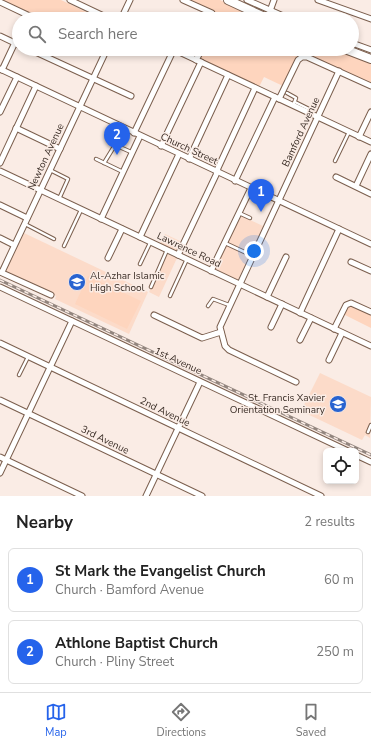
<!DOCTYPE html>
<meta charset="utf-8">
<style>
body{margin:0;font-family:"Nunito Sans",sans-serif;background:#f6f6f6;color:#222}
.controls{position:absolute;right:12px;bottom:12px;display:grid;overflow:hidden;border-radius:6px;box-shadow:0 2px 6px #0003}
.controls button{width:36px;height:36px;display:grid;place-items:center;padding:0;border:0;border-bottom:1px solid #e0e0e0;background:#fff;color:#222;font:20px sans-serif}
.you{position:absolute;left:254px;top:251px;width:14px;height:14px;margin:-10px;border:3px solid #fff;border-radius:50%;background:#1a73e8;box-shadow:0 0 0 6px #1a73e833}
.badge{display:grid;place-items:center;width:26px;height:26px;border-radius:50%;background:#2563eb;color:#fff;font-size:13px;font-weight:700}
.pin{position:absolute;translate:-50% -33px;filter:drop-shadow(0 1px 2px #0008)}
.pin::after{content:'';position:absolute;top:21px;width:14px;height:12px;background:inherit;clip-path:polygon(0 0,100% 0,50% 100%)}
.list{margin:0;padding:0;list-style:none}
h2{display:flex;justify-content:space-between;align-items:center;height:52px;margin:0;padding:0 16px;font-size:17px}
h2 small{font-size:13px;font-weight:400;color:#767676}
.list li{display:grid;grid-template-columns:26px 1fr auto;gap:12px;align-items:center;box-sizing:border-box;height:64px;margin:0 8px 8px;padding:0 8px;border:1px solid #e0e0e0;border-radius:6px}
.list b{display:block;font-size:15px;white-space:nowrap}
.list p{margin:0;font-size:13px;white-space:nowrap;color:#767676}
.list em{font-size:13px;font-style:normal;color:#767676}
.icon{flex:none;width:22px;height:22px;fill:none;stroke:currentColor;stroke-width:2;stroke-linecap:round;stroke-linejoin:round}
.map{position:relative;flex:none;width:371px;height:496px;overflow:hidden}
.search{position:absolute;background:#fff;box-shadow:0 2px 6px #0003;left:12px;right:12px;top:12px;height:44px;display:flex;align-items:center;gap:10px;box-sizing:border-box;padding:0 14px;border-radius:22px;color:#767676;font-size:15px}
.sheet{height:196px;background:#fff}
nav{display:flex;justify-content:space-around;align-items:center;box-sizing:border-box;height:56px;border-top:1px solid #e0e0e0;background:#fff;font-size:11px;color:#767676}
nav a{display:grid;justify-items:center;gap:2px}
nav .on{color:#2563eb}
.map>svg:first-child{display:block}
.built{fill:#fcdbc9}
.green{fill:#fed5be}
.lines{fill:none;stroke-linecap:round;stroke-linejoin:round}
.service-casing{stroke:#7b5f4e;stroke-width:4.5}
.minor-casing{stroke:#7b5f4e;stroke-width:7}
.primary-casing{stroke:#7b5f4e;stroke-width:10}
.service{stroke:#fff;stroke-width:2.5}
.minor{stroke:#fff;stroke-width:5}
.primary{stroke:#fff;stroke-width:8}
.rail-casing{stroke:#93867f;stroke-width:3}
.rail{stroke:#faece5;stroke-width:1.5;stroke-dasharray:4.5;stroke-linecap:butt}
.labels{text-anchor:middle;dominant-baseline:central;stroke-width:3;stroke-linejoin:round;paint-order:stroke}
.street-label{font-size:10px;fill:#3a2d26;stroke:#faece5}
.poi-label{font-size:10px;fill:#3a2d26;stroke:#faece5;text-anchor:start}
</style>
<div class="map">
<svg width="371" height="496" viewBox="0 0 371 496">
<rect width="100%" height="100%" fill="#faece5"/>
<g class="built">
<polygon points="240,215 263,226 238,280 215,269"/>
<polygon points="24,233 148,292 129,334 55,299 56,296 5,272"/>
<polygon points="165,234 182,242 178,251 177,252 160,244"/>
<polygon points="167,254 177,258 159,297 149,292"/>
<polygon points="320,373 371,397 370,438 365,435 362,440 301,411"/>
</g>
<g class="green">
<polygon points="3,0 61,0 101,19 40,19 3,1"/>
<polygon points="187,0 220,0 260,19 217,19 215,13"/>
<path d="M205 49H334L371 63V84L305 54C294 54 288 76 283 86L264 77 259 87 200 59Z"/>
<polygon points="88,276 141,301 127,329 75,304"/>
<polygon points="350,305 371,315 371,328 343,314 347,306"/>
</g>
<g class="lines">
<g class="service-casing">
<g id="service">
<polyline points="287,93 296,98 294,103"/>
<polyline points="295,102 313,111"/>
<polyline points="96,159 123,172"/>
<polyline points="335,161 349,132"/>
<polyline points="104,163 115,145 131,152"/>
<polyline points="50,170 68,179 59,199"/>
<polyline points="239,213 250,218"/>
<polyline points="25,224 54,239"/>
<polyline points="225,243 253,256"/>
<polyline points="64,246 81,210"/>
<polyline points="140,264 150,243"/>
<polyline points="151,287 167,250"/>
<polyline points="170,296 187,259"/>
<polyline points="208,306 213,299 229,305"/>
<polyline points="19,375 28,357"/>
<polyline points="368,432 371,425"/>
</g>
</g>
<g class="minor-casing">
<g id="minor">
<polyline points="70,0 110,19"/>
<polyline points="183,0 212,13 215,19"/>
<polyline points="247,0 290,19"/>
<polyline points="318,0 371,19"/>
<polyline points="0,2 36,19"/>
<polyline points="270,11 274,0"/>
<polyline points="121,19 130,0"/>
<polyline points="0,36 19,45"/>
<polyline points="352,43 371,50"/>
<polyline points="29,49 131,96"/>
<polyline points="99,49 105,52"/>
<polyline points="173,49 371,142"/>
<polyline points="196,60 202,49"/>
<polyline points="0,69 371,244"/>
<polyline points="2,70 19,34"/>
<polyline points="279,99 298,60 302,57 307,57 371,86"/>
<polyline points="0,112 17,77"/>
<polyline points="16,128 60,149"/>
<polyline points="134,133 174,49"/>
<polyline points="359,137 371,112"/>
<polyline points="161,146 201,62"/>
<polyline points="189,159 228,75"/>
<polyline points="0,163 36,86"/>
<polyline points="0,171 371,346"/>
<polyline points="336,177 371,194"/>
<polyline points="235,181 275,97"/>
<polyline points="356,186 371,154"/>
<polyline points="0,205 27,218"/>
<polyline points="101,219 140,136"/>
<polyline points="140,237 179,154"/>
<polyline points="0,238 14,245"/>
<polyline points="178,255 216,175 218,168 255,88"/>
<polyline points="108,258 122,229"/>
<polyline points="351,262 371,271"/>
<polyline points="211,271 251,188"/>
<polyline points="0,272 51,295"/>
<polyline points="2,272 107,49"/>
<polyline points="0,287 348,451"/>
<polyline points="267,297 286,257"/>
<polyline points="300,313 339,229"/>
<polyline points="154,315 202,338 221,332"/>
<polyline points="271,327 282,304"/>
<polyline points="334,329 346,305 351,303 371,312"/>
<polyline points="300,340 311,318"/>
<polyline points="0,343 321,496"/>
<polyline points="329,360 342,333"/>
<polyline points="296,382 229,350 225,346 220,327 339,71"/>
<polyline points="0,400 202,496"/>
<polyline points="356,455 371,462"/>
<polyline points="0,457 82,496"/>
<polyline points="0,473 72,321"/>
<polyline points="146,496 200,382"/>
</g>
</g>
<g class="primary-casing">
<g id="primary">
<polyline points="228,0 269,19"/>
<polyline points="345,49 371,59"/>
</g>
</g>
<use href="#service" class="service"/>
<use href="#minor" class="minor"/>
<use href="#primary" class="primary"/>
<g class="rail-casing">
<polyline id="rail" points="0,280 371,455"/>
</g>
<use href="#rail" class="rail"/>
</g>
<defs>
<g id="school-disc" transform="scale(0.9)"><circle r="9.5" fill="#2863d0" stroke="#faece5"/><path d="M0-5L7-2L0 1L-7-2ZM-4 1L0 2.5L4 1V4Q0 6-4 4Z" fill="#fff"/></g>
<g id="university-disc" transform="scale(0.9)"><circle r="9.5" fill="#2863d0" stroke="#faece5"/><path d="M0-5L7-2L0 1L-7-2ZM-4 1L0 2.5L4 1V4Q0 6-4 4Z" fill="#fff"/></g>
</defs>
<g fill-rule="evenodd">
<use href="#school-disc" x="77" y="282"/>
<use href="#university-disc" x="338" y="404"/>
</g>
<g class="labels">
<g class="street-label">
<text transform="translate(301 132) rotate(-65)">Bamford Avenue</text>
<text transform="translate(189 149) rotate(25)">Church Street</text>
<text transform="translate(46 157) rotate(-65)">Newton Avenue</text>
<text transform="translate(189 250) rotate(25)">Lawrence Road</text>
<text transform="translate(178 361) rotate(25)">1st Avenue</text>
<text transform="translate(165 412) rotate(26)">2nd Avenue</text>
<text transform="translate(105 440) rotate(26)">3rd Avenue</text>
</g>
<g class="poi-label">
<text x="90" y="276">Al-Azhar Islamic<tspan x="90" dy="12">High School</tspan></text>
<text x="325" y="398" text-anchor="end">St. Francis Xavier<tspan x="325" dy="12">Orientation Seminary</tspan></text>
</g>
</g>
</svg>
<div class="controls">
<button><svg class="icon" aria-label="locate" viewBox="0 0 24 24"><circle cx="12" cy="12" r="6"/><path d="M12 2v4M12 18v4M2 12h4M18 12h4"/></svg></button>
</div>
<div class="you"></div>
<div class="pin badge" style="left:261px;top:212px">1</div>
<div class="pin badge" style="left:117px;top:155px">2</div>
<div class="search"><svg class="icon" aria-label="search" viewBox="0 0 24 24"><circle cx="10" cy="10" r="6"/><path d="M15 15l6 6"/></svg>Search here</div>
</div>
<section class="sheet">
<h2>Nearby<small>2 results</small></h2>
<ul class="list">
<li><span class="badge">1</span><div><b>St Mark the Evangelist Church</b><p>Church · Bamford Avenue</p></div><em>60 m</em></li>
<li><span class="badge">2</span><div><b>Athlone Baptist Church</b><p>Church · Pliny Street</p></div><em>250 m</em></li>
</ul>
</section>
<nav>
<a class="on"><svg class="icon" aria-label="map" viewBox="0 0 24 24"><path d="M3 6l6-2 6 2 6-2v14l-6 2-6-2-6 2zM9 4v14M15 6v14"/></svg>Map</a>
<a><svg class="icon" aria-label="directions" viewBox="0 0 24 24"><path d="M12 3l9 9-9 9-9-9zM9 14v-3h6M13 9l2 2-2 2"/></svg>Directions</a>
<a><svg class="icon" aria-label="saved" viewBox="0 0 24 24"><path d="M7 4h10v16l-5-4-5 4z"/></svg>Saved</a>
</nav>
